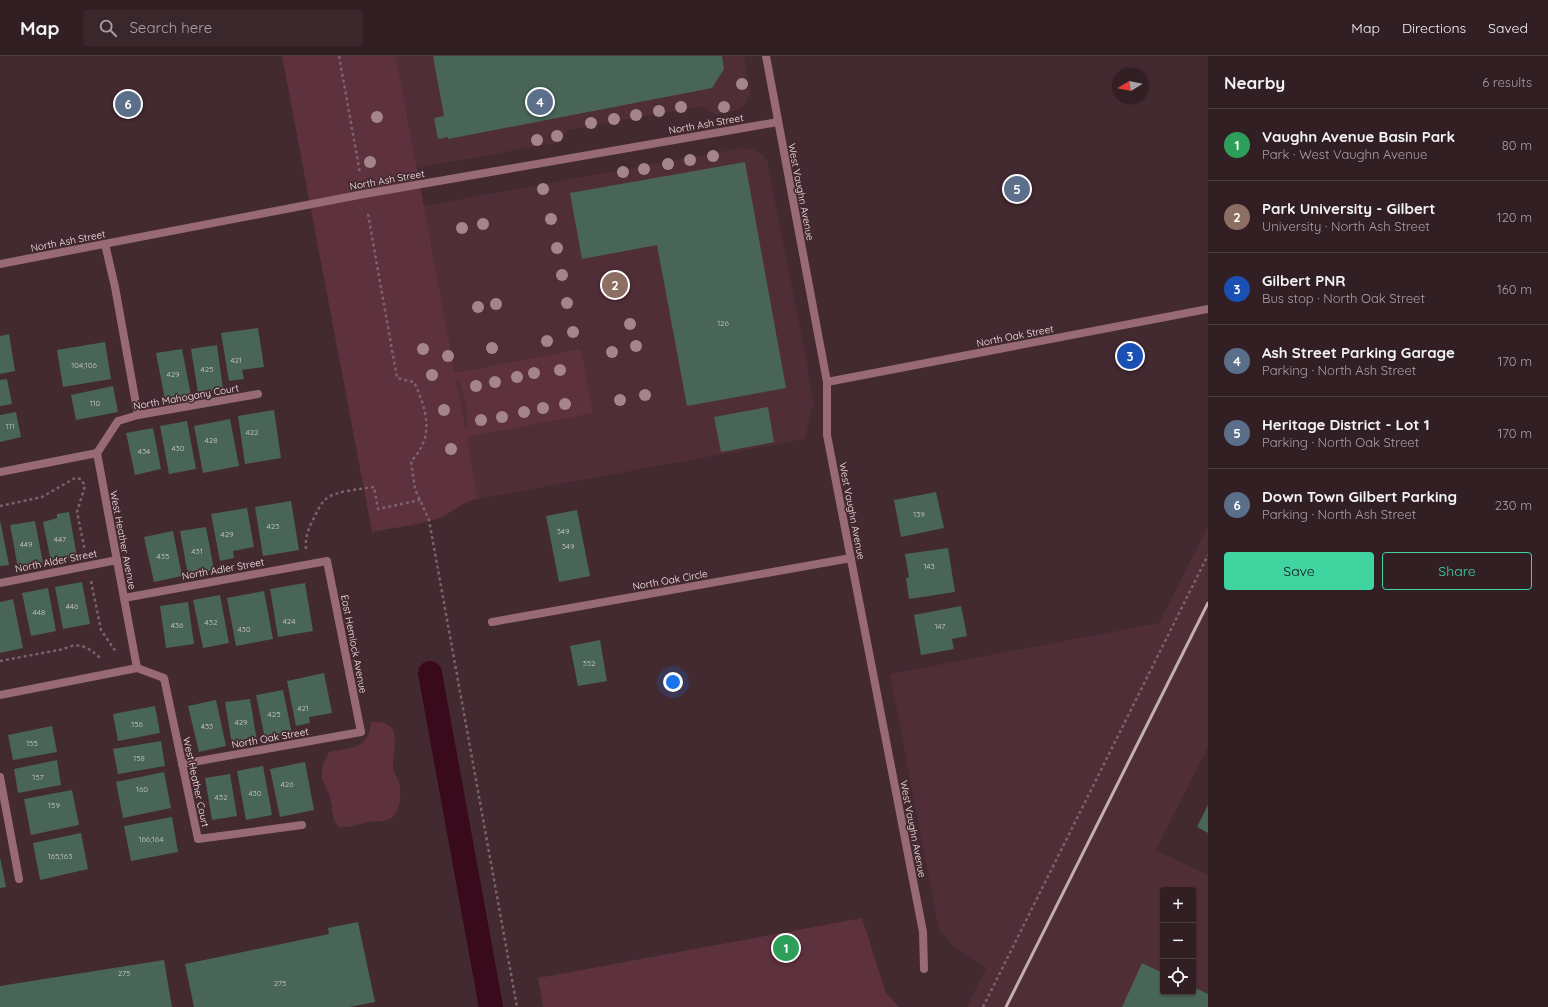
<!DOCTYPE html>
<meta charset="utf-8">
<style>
body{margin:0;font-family:Quicksand,sans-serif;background:#3a272c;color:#f1f3f6}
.controls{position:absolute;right:12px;bottom:12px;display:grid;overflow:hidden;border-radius:4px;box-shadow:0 1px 3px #0004}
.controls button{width:36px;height:36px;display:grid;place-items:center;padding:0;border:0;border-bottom:1px solid #4d3d41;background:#321f24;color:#f1f3f6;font:20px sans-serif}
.compass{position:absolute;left:1112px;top:12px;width:36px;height:36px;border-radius:50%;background:#321f24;box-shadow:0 1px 3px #0004;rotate:260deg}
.you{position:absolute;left:673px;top:626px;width:14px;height:14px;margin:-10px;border:3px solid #fff;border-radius:50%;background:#1a73e8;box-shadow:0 0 0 6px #1a73e833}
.badge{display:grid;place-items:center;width:26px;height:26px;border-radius:50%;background:#40d4a1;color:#fff;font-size:13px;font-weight:700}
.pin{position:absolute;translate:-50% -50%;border:2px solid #fff;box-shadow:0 1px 4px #0006}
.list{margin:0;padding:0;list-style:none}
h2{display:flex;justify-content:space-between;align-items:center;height:52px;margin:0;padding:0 16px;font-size:17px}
h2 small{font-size:13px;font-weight:400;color:#a8a2a6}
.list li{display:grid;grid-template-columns:26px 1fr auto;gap:12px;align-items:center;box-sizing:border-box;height:72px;padding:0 16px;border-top:1px solid #4d3d41}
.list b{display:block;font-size:15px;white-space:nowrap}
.list p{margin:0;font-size:13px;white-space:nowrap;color:#a8a2a6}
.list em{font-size:13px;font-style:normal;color:#a8a2a6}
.actions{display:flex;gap:8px;padding:12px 16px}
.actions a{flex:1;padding:9px 0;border:1px solid #40d4a1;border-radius:4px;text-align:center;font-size:14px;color:#40d4a1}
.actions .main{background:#40d4a1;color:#111}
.icon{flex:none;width:22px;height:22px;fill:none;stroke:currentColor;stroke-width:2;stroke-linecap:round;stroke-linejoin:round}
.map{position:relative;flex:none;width:1208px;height:951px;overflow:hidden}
header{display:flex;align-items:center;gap:24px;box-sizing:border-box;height:56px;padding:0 20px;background:#321f24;border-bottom:1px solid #4d3d41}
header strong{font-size:19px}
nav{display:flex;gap:22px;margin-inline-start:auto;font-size:14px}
.search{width:280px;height:36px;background:#3a272c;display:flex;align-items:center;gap:10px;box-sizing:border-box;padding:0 14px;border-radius:4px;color:#a8a2a6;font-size:15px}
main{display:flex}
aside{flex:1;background:#321f24}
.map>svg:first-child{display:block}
.built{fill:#502e37;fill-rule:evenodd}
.green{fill:#5e313e;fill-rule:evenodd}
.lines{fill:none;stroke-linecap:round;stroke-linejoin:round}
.canal{stroke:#390a1b;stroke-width:24}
.building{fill:#486558}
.path{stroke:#7b636a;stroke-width:2.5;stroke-dasharray:3 3;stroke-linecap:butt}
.lane{stroke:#976a75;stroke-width:8}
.street{stroke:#976a75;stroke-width:8}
.rail{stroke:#c2aeb3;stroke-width:3}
.tree{fill:#a5858d}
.labels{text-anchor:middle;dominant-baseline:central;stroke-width:3.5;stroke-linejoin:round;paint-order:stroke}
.number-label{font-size:8px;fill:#ccc6c6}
.street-label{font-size:10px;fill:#f8e6ea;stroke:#432930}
</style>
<header>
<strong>Map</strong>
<div class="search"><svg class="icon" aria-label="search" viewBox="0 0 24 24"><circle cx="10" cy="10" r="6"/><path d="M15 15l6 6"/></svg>Search here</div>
<nav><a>Map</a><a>Directions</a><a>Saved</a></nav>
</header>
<main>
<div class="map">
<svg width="1208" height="951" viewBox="0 0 1208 951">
<rect width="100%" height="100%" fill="#432930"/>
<g class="built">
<polygon points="396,0 744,0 750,38 745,48 737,54 715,59 703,50 568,74 561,86 417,112"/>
<polygon points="742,92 752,93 763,99 767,104 807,308 813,349 805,383 478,443 424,150"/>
<path d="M1208 470V691L1156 794 1208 819V951H967L986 912 954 891 940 875 938 869 890 618 1159 567ZM1163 834H1193V936H1163Z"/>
</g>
<g class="green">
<path d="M282 0H396L455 317 581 293 593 357 467 381 478 443C460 446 451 459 433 464 414 470 392 472 372 476ZM456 323C465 332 470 362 466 375Z"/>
<path d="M371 666C409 664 389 695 394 716 395 719 398 723 399 726 402 738 401 760 387 764 382 766 375 765 369 766 359 768 350 772 339 771L334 764 330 741 322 722V711L329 696C350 692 370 693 371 666Z"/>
<polygon points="862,862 886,937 899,951 543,951 538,922"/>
</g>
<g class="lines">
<polyline class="canal" points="430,617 491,951"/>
</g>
<g class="building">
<polygon points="433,0 722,0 724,13 712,32 448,83 448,81 438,83 434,62 444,60"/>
<polygon points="745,106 786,332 687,350 657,189 582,203 570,137"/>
<polygon points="258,272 264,311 242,314 244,323 229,325 221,277"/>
<polygon points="9,278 15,315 0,318 0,280"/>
<polygon points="105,286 111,323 63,331 57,294"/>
<polygon points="217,289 223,333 198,337 191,293"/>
<polygon points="182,293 191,339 165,344 156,297"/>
<polygon points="7,323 12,348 0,350 0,324"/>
<polygon points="113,330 118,356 76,364 71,339"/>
<polygon points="768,351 774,386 721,396 714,361"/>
<polygon points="274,354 281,402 245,408 238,360"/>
<polygon points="16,356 21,381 0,386 0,359"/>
<polygon points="230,363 239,410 203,417 194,370"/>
<polygon points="187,365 196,413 169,418 160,370"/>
<polygon points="153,372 161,413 135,419 126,377"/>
<polygon points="936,436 944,472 901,481 894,444"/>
<polygon points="291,445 299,494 263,500 255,451"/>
<polygon points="247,452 254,491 233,495 234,502 220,505 211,458"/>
<polygon points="577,454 590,520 559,526 546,460"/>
<polygon points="69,456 77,501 51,506 43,466 57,462 57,458"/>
<polygon points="0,464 9,509 0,510"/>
<polygon points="35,465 43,507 18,512 10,469"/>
<polygon points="206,471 214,514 188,519 180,475"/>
<polygon points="173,475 182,520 154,526 144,481"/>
<polygon points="948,492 955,536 909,543 906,522 909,521 905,498"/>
<polygon points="82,526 90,568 63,573 55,531"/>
<polygon points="305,527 313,575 278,581 270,533"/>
<polygon points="48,532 56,575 31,580 22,537"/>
<polygon points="264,535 273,583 236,590 227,542"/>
<polygon points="220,539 229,587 203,592 193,544"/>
<polygon points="13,543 23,592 0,597 0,546"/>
<polygon points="188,546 194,588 166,592 160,550"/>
<polygon points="961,550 967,580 952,583 954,593 921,599 914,559"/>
<polygon points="600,584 607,625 578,630 570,590"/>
<polygon points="324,617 332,657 309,661 310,667 296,670 287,625"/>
<polygon points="283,634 292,678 265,683 256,639"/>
<polygon points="250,643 257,685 232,689 225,646"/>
<polygon points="216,644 226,690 199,696 188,650"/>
<polygon points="155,650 160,677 118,685 113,658"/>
<polygon points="52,670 57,696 13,704 8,679"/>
<polygon points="161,685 165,710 118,718 113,693"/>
<polygon points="57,704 61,729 18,737 14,713"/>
<polygon points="305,706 314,754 280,761 270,713"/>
<polygon points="263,710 272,759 246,764 237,715"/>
<polygon points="164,716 171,752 123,762 116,726"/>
<polygon points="230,718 237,760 212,764 205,722"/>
<polygon points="72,734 79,769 31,779 24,743"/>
<polygon points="1208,749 1208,777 1197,771"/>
<polygon points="172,761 178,796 131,805 124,770"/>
<polygon points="81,777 88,813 40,824 33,787"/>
<polygon points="0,801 6,831 0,832"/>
<polygon points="358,866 375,946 350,951 194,951 185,908 329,878 328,872"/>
<polygon points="164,904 172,951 0,951 0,930"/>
<polygon points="1142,907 1163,917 1163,936 1193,936 1193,931 1208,938 1208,951 1122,951"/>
</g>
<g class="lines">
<g class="path">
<polyline points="339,0 360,117"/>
<path d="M368 158 397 322 414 326C427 354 435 381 411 405L415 433 429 464 517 951"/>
<polyline points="0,450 42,441 75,422 81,423 85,430 77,456 85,495"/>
<path d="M306 493C305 482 308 473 313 464 317 456 320 448 326 443 334 435 362 433 374 431L378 453 420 444"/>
<polyline points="91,525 101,574 116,596"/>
<path d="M0 605 64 593C79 585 90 592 101 603"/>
<polyline points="983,951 1208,499"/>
</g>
<polyline class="lane" points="0,527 117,504"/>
<g class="street">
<polyline points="766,0 827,326 827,379 923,876 924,913"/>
<polyline points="105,188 115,231 138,359"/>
<polyline points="0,208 364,138 778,66"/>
<polyline points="827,326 1208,253"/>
<polyline points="0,416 97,397"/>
<polyline points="124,542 327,505 361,676 182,708"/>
<polyline points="492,566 851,502"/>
<polyline points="137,612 97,397 118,365 138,359 258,338"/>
<polyline points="137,612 164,622 198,783 302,769"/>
<polyline points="0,639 137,612"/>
<polyline points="0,721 19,823"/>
</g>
<polyline class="rail" points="1006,951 1208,547"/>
</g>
<g class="tree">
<circle cx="742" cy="28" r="6"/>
<circle cx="681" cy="51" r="6"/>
<circle cx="724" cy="51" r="6"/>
<circle cx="659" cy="55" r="6"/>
<circle cx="636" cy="59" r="6"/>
<circle cx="377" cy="61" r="6"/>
<circle cx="614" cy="63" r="6"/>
<circle cx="591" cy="67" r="6"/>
<circle cx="557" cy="80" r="6"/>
<circle cx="537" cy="84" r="6"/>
<circle cx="713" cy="100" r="6"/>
<circle cx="690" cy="104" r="6"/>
<circle cx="370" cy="106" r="6"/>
<circle cx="668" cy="108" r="6"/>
<circle cx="644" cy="113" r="6"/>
<circle cx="623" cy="116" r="6"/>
<circle cx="543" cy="133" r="6"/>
<circle cx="551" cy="163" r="6"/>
<circle cx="483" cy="168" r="6"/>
<circle cx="462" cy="172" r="6"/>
<circle cx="557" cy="192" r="6"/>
<circle cx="562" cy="219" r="6"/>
<circle cx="567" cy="247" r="6"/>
<circle cx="496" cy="248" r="6"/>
<circle cx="478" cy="251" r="6"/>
<circle cx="630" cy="268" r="6"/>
<circle cx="573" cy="276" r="6"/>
<circle cx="547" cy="285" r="6"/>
<circle cx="636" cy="290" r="6"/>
<circle cx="492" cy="292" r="6"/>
<circle cx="423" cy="293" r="6"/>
<circle cx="612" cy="296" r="6"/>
<circle cx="448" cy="300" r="6"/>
<circle cx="560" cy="314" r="6"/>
<circle cx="534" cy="317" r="6"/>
<circle cx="432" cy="319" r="6"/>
<circle cx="517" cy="321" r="6"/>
<circle cx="495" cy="326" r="6"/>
<circle cx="476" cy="330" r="6"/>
<circle cx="645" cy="339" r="6"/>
<circle cx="620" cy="344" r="6"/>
<circle cx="565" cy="348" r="6"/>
<circle cx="543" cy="352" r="6"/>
<circle cx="444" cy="354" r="6"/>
<circle cx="524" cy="356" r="6"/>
<circle cx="502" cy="361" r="6"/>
<circle cx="481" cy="364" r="6"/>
<circle cx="451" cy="393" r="6"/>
</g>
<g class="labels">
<g class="number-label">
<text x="723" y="267">126</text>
<text x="236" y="304">421</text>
<text x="84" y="309">104;106</text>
<text x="207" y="313">425</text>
<text x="173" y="318">429</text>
<text x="95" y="347">110</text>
<text x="10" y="370">111</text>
<text x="252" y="376">422</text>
<text x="211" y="384">428</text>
<text x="178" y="392">430</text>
<text x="144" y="395">434</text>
<text x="919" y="458">139</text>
<text x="273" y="470">423</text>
<text x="563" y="475">349</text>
<text x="227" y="478">429</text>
<text x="60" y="483">447</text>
<text x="26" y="488">449</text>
<text x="568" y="490">349</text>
<text x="197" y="495">431</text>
<text x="163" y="500">435</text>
<text x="929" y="510">143</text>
<text x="72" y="550">446</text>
<text x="39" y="556">448</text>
<text x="289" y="565">424</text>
<text x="211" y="566">432</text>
<text x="177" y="569">436</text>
<text x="940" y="570">147</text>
<text x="244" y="573">430</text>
<text x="589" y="607">352</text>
<text x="303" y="652">421</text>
<text x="274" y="658">425</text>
<text x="241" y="666">429</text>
<text x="137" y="668">156</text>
<text x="207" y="670">433</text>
<text x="32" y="687">155</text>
<text x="139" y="702">158</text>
<text x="38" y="721">157</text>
<text x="287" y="728">426</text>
<text x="142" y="733">160</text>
<text x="255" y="737">430</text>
<text x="221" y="741">432</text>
<text x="54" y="749">159</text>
<text x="151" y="783">166;164</text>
<text x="60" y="800">165;163</text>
<text x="124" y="917">275</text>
<text x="280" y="927">275</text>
</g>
<g class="street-label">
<text transform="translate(706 68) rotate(-10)">North Ash Street</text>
<text transform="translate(387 124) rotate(-10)">North Ash Street</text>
<text transform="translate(801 136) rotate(79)">West Vaughn Avenue</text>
<text transform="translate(68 185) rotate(-11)">North Ash Street</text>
<text transform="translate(1015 280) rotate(-11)">North Oak Street</text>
<text transform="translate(186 341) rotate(-10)">North Mahogany Court</text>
<text transform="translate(852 455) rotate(79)">West Vaughn Avenue</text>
<text transform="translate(123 484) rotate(79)">West Heather Avenue</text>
<text transform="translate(56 505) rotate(-11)">North Alder Street</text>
<text transform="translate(223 513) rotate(-10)">North Adler Street</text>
<text transform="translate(670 524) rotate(-10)">North Oak Circle</text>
<text transform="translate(354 588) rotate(79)">East Hemlock Avenue</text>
<text transform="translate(270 682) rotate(-10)">North Oak Street</text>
<text transform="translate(196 726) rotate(78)">West Heather Court</text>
<text transform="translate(913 773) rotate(79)">West Vaughn Avenue</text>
</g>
</g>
</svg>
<div class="controls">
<button>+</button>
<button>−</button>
<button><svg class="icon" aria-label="locate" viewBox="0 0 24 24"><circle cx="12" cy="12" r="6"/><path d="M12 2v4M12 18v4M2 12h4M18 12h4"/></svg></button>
</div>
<svg class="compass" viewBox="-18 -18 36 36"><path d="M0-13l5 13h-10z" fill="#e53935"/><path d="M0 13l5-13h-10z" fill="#a8a2a6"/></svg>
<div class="you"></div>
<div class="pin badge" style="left:786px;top:892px;background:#2e9e5b">1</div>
<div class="pin badge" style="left:615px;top:229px;background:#8d6e63">2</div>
<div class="pin badge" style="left:1130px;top:300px;background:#1a4fb4">3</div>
<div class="pin badge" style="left:540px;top:46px;background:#5c6f8a">4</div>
<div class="pin badge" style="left:1017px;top:133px;background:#5c6f8a">5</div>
<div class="pin badge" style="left:128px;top:48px;background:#5c6f8a">6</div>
</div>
<aside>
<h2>Nearby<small>6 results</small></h2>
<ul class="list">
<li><span class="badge" style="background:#2e9e5b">1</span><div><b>Vaughn Avenue Basin Park</b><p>Park · West Vaughn Avenue</p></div><em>80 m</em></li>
<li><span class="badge" style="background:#8d6e63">2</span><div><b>Park University - Gilbert</b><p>University · North Ash Street</p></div><em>120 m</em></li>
<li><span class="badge" style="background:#1a4fb4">3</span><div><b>Gilbert PNR</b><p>Bus stop · North Oak Street</p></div><em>160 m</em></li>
<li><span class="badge" style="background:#5c6f8a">4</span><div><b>Ash Street Parking Garage</b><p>Parking · North Ash Street</p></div><em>170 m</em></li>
<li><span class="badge" style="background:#5c6f8a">5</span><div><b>Heritage District - Lot 1</b><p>Parking · North Oak Street</p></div><em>170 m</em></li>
<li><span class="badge" style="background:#5c6f8a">6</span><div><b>Down Town Gilbert Parking</b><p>Parking · North Ash Street</p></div><em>230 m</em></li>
</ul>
<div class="actions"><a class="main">Save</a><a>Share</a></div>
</aside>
</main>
